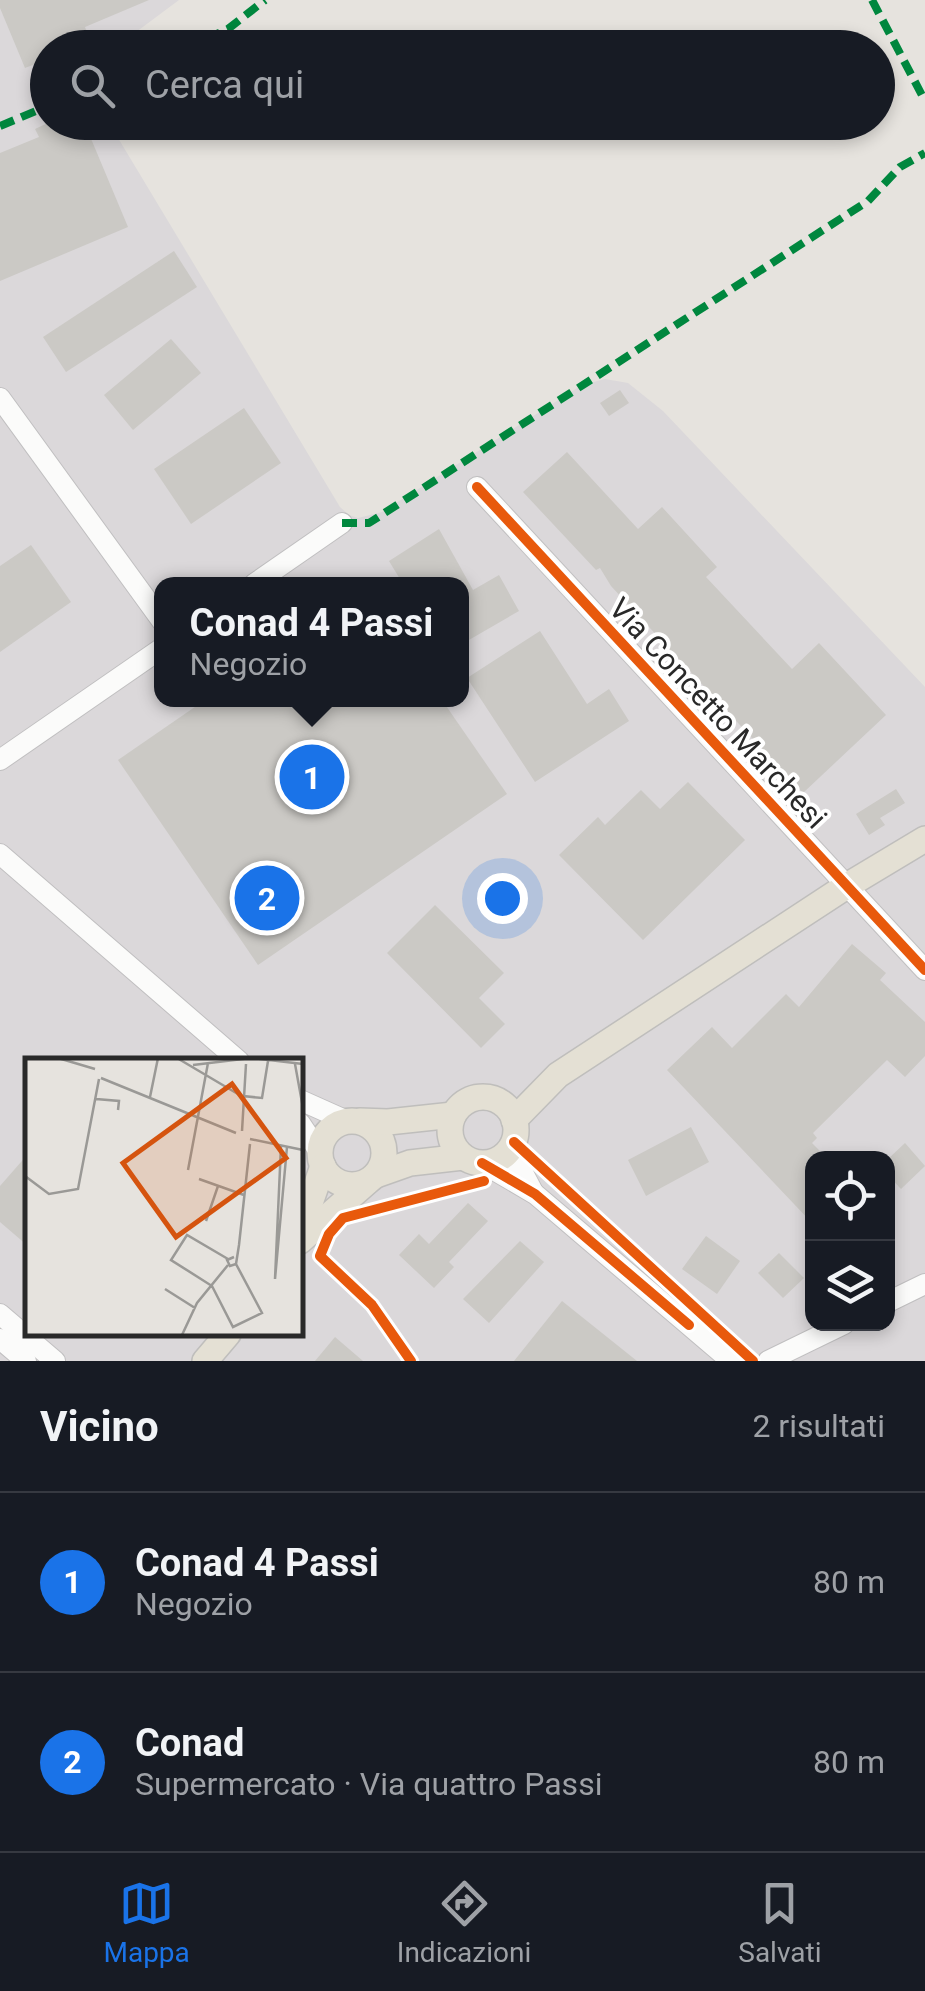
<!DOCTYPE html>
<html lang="it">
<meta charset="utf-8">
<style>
body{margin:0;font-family:Roboto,sans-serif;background:#20242c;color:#f1f3f6}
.controls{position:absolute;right:30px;bottom:30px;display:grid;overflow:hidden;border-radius:20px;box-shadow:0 5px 15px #0003}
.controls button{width:90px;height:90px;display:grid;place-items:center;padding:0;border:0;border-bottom:2px solid #363941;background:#171b24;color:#f1f3f6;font:50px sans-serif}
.you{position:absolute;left:502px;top:898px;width:35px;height:35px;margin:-25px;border:8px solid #fff;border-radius:50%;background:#1a73e8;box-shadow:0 0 0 15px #1a73e833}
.badge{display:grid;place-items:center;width:65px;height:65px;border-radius:50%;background:#1a73e8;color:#fff;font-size:32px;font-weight:700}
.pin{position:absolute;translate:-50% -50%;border:5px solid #fff;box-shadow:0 2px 10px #0006}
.popup{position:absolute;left:154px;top:577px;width:315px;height:130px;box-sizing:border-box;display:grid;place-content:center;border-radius:20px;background:#171b24;filter:drop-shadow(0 2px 8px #0005);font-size:32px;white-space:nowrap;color:#9ea1a6}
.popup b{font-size:38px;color:#f1f3f6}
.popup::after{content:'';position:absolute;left:50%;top:100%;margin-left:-20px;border:20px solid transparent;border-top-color:#171b24}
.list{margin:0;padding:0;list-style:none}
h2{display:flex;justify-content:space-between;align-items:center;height:130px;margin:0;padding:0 40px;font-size:42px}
h2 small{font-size:32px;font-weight:400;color:#9ea1a6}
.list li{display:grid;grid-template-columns:65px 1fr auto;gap:30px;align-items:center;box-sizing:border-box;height:180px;padding:0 40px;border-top:2px solid #363941}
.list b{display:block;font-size:38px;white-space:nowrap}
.list p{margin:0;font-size:32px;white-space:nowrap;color:#9ea1a6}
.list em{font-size:32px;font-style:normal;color:#9ea1a6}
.icon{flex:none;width:55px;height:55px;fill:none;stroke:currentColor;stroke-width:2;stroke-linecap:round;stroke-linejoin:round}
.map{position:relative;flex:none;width:925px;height:1361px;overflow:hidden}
.search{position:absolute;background:#171b24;box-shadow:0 5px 15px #0003;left:30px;right:30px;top:30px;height:110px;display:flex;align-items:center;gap:25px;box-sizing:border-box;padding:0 35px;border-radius:55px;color:#9ea1a6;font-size:38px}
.sheet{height:490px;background:#171b24}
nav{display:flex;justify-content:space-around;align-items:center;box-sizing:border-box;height:140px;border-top:2px solid #363941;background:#171b24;font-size:28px;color:#9ea1a6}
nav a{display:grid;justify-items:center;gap:5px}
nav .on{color:#1a73e8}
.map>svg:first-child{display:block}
.industrial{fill:#dbd8da;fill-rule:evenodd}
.building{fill:#cbc9c5}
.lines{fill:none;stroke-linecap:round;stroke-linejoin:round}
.minor-casing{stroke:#c0bfc0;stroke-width:22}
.major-casing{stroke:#bfbebc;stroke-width:28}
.minor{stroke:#fbfbfa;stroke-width:20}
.major{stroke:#e4e0d4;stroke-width:25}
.quiet{stroke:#00873e;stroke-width:8;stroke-dasharray:15 8;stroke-linecap:butt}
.cycleway-casing{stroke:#fff;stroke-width:16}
.cycleway{stroke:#e8590c;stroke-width:10}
.labels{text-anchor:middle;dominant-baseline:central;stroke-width:8;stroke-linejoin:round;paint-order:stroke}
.street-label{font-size:30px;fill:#292929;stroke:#fff}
.inset-road{fill:none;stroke:#9a9996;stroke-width:2.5}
.view{fill:#d5540f;fill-opacity:0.15;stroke:#d5540f;stroke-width:5}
.inset-edge{fill:none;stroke:#292929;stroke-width:5}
</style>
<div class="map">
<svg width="925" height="1361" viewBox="0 0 925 1361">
<rect width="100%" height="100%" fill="#e6e3de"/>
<path class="industrial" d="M0 0H179L116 47 48 48V122L109 123 340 507 349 515 358 518 382 512 582 385 605 379 628 383 663 411 925 687V1361H0ZM162 584H462V700H162ZM28 1061H300V1334H28ZM812 1158H888V1324H812Z"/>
<g class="building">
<polygon points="0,0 149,0 85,27 90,41 74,48 48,48 48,59 25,68 0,8"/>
<polygon points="50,122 84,122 128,227 0,281 0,153 39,137 35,129"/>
<polygon points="174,251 197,287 66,372 43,337"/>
<polygon points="171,339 201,373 133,430 104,395"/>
<polygon points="620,390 629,403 609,416 600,403"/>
<polygon points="244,408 281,463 191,524 154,469"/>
<polygon points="567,452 638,529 662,507 717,567 706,577 792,669 819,643 886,715 803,793 611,586 600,568 596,570 523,492"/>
<polygon points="439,529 473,590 499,575 519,611 462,644 462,584 403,584 389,561"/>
<polygon points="31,545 71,602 0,652 0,566"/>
<polygon points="540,631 587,704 609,689 629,721 535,782 467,678"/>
<polygon points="205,700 442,700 507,794 258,965 118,760"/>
<polygon points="688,782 745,840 643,940 559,855 598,817 605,825 641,790 660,809"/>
<polygon points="896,789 905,803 880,818 885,825 869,835 856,814"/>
<polygon points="435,905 504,973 479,998 505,1024 481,1048 387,953"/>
<polygon points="852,944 886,973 880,980 925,1022 925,1056 905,1077 887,1060 813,1133 817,1138 812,1143 827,1158 812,1158 812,1223 667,1070 712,1027 732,1048 786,994 799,1007"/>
<polygon points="691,1127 709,1162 646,1196 628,1160"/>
<polygon points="905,1143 925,1166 901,1189 888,1175 888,1159"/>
<polygon points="28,1154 28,1246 0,1222 0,1186"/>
<polygon points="468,1203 488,1221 449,1262 454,1267 434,1288 399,1255 419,1234 429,1244"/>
<polygon points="706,1236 740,1261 717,1294 682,1269"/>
<polygon points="520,1241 544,1262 489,1323 463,1299"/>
<polygon points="779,1253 804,1278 783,1298 758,1273"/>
<polygon points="562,1301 637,1361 514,1361"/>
<polygon points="335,1337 363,1361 315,1361"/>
</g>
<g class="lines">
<g class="minor-casing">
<g id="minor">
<polyline points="0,398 162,621"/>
<polyline points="477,487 925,970"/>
<polyline points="254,584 342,523"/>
<polyline points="0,760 162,648"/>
<polyline points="0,854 239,1061"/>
<polyline points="300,1100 347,1121"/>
<polyline points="300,1123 320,1153"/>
<polyline points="510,1148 533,1192"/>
<polyline points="482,1163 535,1194 731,1361"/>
<polyline points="888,1302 925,1284"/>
<polyline points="0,1314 55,1361"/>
<polyline points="0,1339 26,1361"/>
<polyline points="768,1361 844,1324"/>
</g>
</g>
<g class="major-casing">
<g id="major">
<circle cx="483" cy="1130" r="33"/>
<polyline points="514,1120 558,1075 845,887 925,839"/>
<circle cx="352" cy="1153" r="32"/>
<polyline points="360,1121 388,1122 453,1115"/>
<polyline points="376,1175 410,1163 463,1157"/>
<polyline points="300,1232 323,1166"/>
<polyline points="300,1241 367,1182"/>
<polyline points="205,1361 228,1334"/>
</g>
</g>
<use href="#minor" class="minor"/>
<use href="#major" class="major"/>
<g class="quiet">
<polyline points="872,0 925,101"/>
<polyline points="185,48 228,29 265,0"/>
<polyline points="0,126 48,106"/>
<polyline points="342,523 369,523 868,201 900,167 925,153"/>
</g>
<g class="cycleway-casing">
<g id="cycleway">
<polyline points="477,487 925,970"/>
<polyline points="514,1142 753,1361"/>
<polyline points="482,1163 535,1194 689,1325"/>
<polyline points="411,1361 372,1305 320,1256 329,1234 343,1218 484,1181"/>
</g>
</g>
<use href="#cycleway" class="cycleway"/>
</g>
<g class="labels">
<g class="street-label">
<text transform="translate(718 713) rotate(47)">Via Concetto Marchesi</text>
</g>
</g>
<g transform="translate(25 1058)">
<rect width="278" height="278" fill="#e6e3de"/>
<path class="inset-road" d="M33 0 70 11M152 0 218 39M270 6 278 50M168 7 226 0 278 6M76 20 211 75M218 38 237 40 243 3M125 39 133 0M71 41 94 43 93 52M217 73 221 6M225 81 278 92M256 88 250 221 262 89M163 112 183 5M0 118 24 136 53 131 74 21M174 121 219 137M181 163 193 128M209 199 202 202 205 208 211 206 214 187 225 86M203 201 162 177 146 202 187 228 208 269 237 255 211 206M140 231 170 250M157 277 172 245 203 207"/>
<path class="view" d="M207 26 261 100 151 179 98 105Z"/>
<rect width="278" height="278" class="inset-edge"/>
</g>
</svg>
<div class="controls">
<button><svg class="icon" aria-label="locate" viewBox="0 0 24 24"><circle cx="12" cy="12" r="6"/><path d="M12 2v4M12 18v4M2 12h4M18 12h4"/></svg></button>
<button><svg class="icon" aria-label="layers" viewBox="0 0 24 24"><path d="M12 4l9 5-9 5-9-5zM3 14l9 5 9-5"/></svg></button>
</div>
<div class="you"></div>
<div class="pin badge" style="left:312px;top:777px">1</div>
<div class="popup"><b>Conad 4 Passi</b>Negozio</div>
<div class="pin badge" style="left:267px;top:898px">2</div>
<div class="search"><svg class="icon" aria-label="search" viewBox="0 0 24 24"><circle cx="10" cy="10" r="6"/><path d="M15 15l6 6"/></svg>Cerca qui</div>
</div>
<section class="sheet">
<h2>Vicino<small>2 risultati</small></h2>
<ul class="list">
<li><span class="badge">1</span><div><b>Conad 4 Passi</b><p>Negozio</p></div><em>80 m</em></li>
<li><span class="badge">2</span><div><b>Conad</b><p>Supermercato · Via quattro Passi</p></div><em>80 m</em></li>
</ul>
</section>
<nav>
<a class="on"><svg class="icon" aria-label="map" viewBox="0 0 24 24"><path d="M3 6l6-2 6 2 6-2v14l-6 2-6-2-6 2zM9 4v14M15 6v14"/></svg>Mappa</a>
<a><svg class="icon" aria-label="directions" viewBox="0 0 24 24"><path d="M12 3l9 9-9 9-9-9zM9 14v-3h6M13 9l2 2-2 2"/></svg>Indicazioni</a>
<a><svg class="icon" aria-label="saved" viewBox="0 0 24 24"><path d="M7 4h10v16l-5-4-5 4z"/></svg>Salvati</a>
</nav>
